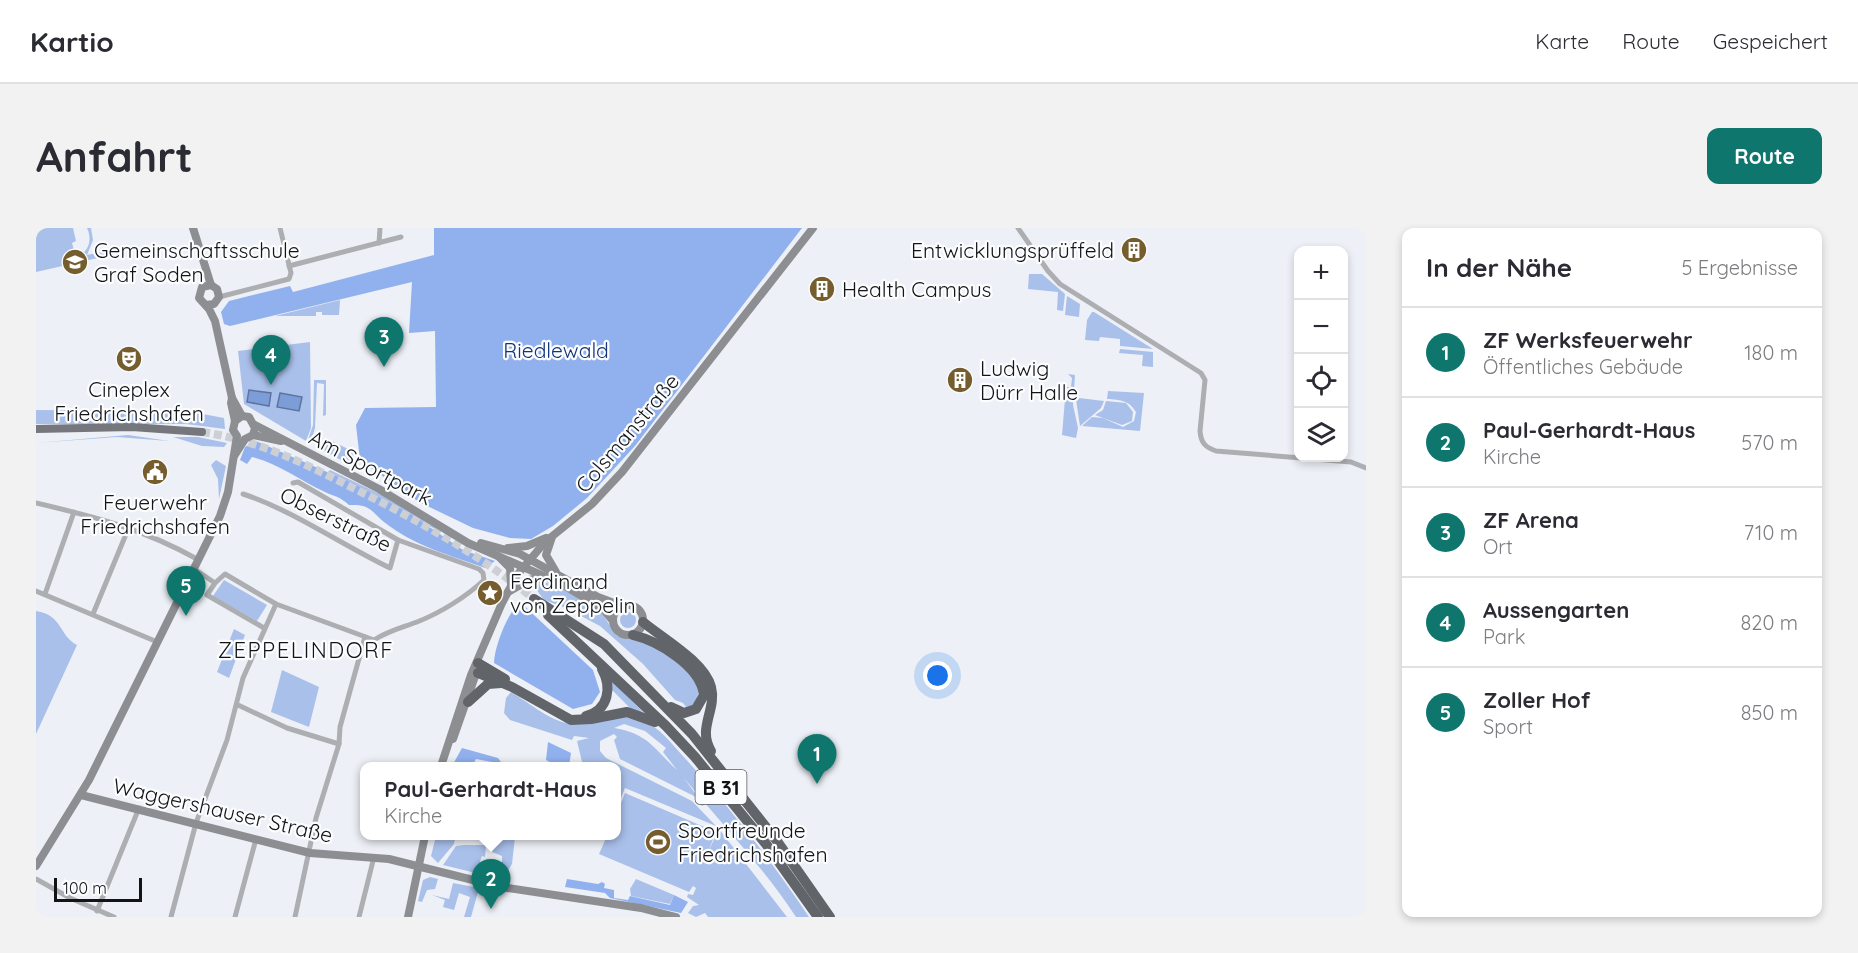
<!DOCTYPE html>
<html lang="de">
<meta charset="utf-8">
<style>
body{margin:0;font-family:Quicksand,sans-serif;background:#f2f2f3;color:#2b2b33}
.controls{position:absolute;right:18px;top:18px;display:grid;overflow:hidden;border-radius:12px;box-shadow:0 3px 9px #0003}
.controls button{width:54px;height:54px;display:grid;place-items:center;padding:0;border:0;border-bottom:2px solid #e1e1e2;background:#fff;color:#2b2b33;font:30px sans-serif}
.scale{position:absolute;left:18px;bottom:15px;width:88px;box-sizing:border-box;padding-left:6px;border:3px solid #131416;border-top:0;font-size:16px;line-height:21px;white-space:nowrap;color:#131416;-webkit-text-stroke:4px #fcfdfe;paint-order:stroke}
.you{position:absolute;left:902px;top:448px;width:21px;height:21px;margin:-15px;border:4px solid #fff;border-radius:50%;background:#1a73e8;box-shadow:0 0 0 9px #1a73e833}
.badge{display:grid;place-items:center;width:39px;height:39px;border-radius:50%;background:#0f766e;color:#fff;font-size:20px;font-weight:700}
.pin{position:absolute;translate:-50% -50px;filter:drop-shadow(0 2px 3px #0008)}
.pin::after{content:'';position:absolute;top:32px;width:21px;height:18px;background:inherit;clip-path:polygon(0 0,100% 0,50% 100%)}
.popup{position:absolute;left:324px;top:534px;width:261px;height:78px;box-sizing:border-box;display:grid;place-content:center;border-radius:12px;background:#fff;filter:drop-shadow(0 2px 4px #0005);font-size:20px;white-space:nowrap;color:#7c7c81}
.popup b{font-size:22px;color:#2b2b33}
.popup::after{content:'';position:absolute;left:50%;top:100%;margin-left:-12px;border:12px solid transparent;border-top-color:#fff}
.list{margin:0;padding:0;list-style:none}
h2{display:flex;justify-content:space-between;align-items:center;height:78px;margin:0;padding:0 24px;font-size:26px}
h2 small{font-size:20px;font-weight:400;color:#7c7c81}
.list li{display:grid;grid-template-columns:39px 1fr auto;gap:18px;align-items:center;box-sizing:border-box;height:90px;padding:0 24px;border-top:2px solid #e1e1e2}
.list b{display:block;font-size:22px;white-space:nowrap}
.list p{margin:0;font-size:20px;white-space:nowrap;color:#7c7c81}
.list em{font-size:20px;font-style:normal;color:#7c7c81}
.icon{flex:none;width:33px;height:33px;fill:none;stroke:currentColor;stroke-width:2;stroke-linecap:round;stroke-linejoin:round}
.map{position:relative;flex:none;width:1330px;height:689px;overflow:hidden;border-radius:12px}
header{display:flex;align-items:center;gap:36px;box-sizing:border-box;height:84px;padding:0 30px;background:#fff;border-bottom:2px solid #e1e1e2}
header strong{font-size:28px}
nav{display:flex;gap:33px;margin-inline-start:auto;font-size:21px}
.intro{display:flex;align-items:center;justify-content:space-between;box-sizing:border-box;height:144px;padding:0 36px}
h1{margin:0;font-size:42px}
.button{padding:15px 27px;border-radius:12px;background:#0f766e;color:#fff;font-size:21px;font-weight:700}
main{display:flex;gap:36px;padding:0 36px}
aside{flex:1;background:#fff;border-radius:12px;box-shadow:0 3px 9px #0003}
.map>svg:first-child{display:block}
.green{fill:#a9c0ea;fill-rule:evenodd}
.forest{fill:#91b1ee}
.water{fill:#7d9dd8;stroke:#5d749e;stroke-width:1.5}
.lines{fill:none;stroke-linecap:round;stroke-linejoin:round}
.primary-tunnel{stroke:#cccfd4;stroke-width:8;stroke-dasharray:8 4;stroke-linecap:butt}
.street{stroke:#adaeb1;stroke-width:5}
.secondary{stroke:#8c8e92;stroke-width:8}
.primary{stroke:#75777c;stroke-width:8}
.highway{stroke:#616469;stroke-width:10}
.labels{text-anchor:middle;dominant-baseline:central;stroke-width:4.5;stroke-linejoin:round;paint-order:stroke}
.shield{fill:#fcfdfe;stroke:#595a5c;stroke-width:1.5}
.shield-label{font-size:20px;font-weight:bold;fill:#131416}
.poi-label{font-size:21px;fill:#131416;stroke:#fcfdfe;text-anchor:start}
.park-label{font-size:21px;fill:#13347a;stroke:#fcfdfe}
.street-label{font-size:21px;fill:#131416;stroke:#fcfdfe}
.neighbourhood-label{font-size:22px;letter-spacing:1.5px;fill:#131416;stroke:#fcfdfe}
</style>
<header>
<strong>Kartio</strong>
<nav><a>Karte</a><a>Route</a><a>Gespeichert</a></nav>
</header>
<div class="intro"><h1>Anfahrt</h1><a class="button">Route</a></div>
<main>
<div class="map">
<svg width="1330" height="689" viewBox="0 0 1330 689">
<rect width="100%" height="100%" fill="#edf0f6"/>
<g class="green">
<path d="M0 0H37L40 13 36 15 40 30C52 24 57 13 51 0H55L57 12 51 27 74 22 75 27 0 44Z"/>
<polygon points="993,46 1006,46 1029,66 1027,83 1021,82 1022,64 992,61"/>
<polygon points="1031,68 1044,76 1043,89 1029,87"/>
<polygon points="304,72 303,87 286,87 286,84 280,84 280,88 239,88"/>
<polygon points="1056,84 1058,84 1117,121 1084,118 1084,111 1064,109 1063,113 1049,112 1051,92"/>
<polygon points="274,114 275,200 270,213 208,176 202,123"/>
<polygon points="1084,121 1117,124 1117,139 1106,138 1107,127 1083,125"/>
<polygon points="1032,146 1039,147 1037,177 1042,200 1040,210 1026,207 1030,159 1035,159 1036,150"/>
<polygon points="278,152 290,152 290,187 287,188 288,156 281,155 279,200 274,216 271,215 277,197"/>
<path d="M1072 163 1108 165 1104 203 1046 198 1056 189 1067 190 1087 199 1098 193 1100 184C1093 172 1084 172 1071 171Z"/>
<polygon points="1039,165 1043,170 1068,173 1065,180 1044,198"/>
<polygon points="1070,173 1090,175 1097,184 1096,193 1086,197 1059,187 1067,182"/>
<polygon points="0,182 151,183 188,190 189,201 150,196 0,196"/>
<polygon points="92,207 133,213 81,209 0,215"/>
<polygon points="137,209 162,209 191,215 188,219 166,218"/>
<polygon points="290,210 320,225 313,237 286,221"/>
<polygon points="180,232 190,238 183,271 182,251 175,237"/>
<polygon points="294,242 350,269 400,299 399,301 292,244"/>
<polygon points="188,352 231,377 221,393 177,368"/>
<polygon points="503,353 521,357 565,384 581,408 615,415 652,443 664,461 658,477 650,479 647,475 639,472 607,436 564,398 530,380 508,372 497,357"/>
<path d="M0 383C27 387 23 408 41 417L0 506Z"/>
<circle cx="592" cy="392" r="8"/>
<polygon points="198,401 209,407 193,450 181,444"/>
<polygon points="246,442 283,459 273,499 235,484"/>
<polygon points="574,451 607,484 596,482 575,461"/>
<path d="M475 464C494 475 518 497 540 496 563 495 586 483 608 493 623 499 635 515 646 527 692 577 735 632 773 689H760C727 639 685 595 647 549L668 577 666 578 658 568 584 531 578 512 581 509 578 506 564 513V523L570 530 656 573 680 598 589 560 581 579V560L585 550 581 553V538H547L541 513 553 510 538 508 536 512 474 492 468 485 470 470ZM588 496 609 503 630 520 627 524 641 542C617 520 613 506 578 500Z"/>
<polygon points="589,565 680,604 672,624 683,601 751,689 672,689 669,685 660,689 652,685 657,678 663,677 651,669 652,666 657,667 660,660 657,658 653,664 563,626 571,608 581,608 581,585"/>
<polygon points="400,608 414,608 419,611 418,616 402,635 395,628"/>
<polygon points="466,608 479,609 476,636 466,652 450,647 451,644 456,646 457,641 466,644 466,628 456,624 458,612"/>
<polygon points="428,617 450,617 449,629 446,628 441,641 446,642 444,646 407,637 420,618"/>
<polygon points="394,649 402,651 399,661 391,662 386,674 382,673 387,652"/>
<polygon points="600,651 638,667 634,676 595,668 594,661"/>
<polygon points="417,655 443,660 435,689 428,689 434,669 423,665 418,682 407,679 409,672 396,667 413,671"/>
</g>
<g class="forest">
<polygon points="398,0 766,0 599,218 551,270 517,298 495,311 474,310 437,300 383,274 324,232 320,197 329,180 400,179 399,103 373,105 376,54 194,98 188,96 185,84 193,73 254,58 257,64 398,27"/>
<path d="M220 213 314 254 373 285 427 322 459 333 449 340C414 327 378 318 348 294 334 282 334 276 313 277 303 268 300 269 289 264 263 252 243 236 216 229L211 236 204 232 209 219Z"/>
<path d="M484 374 557 442 564 464 556 476 537 481 458 435C458 419 472 384 484 374Z"/>
<polygon points="512,514 535,525 533,538 521,538 510,532"/>
<polygon points="426,520 462,530 468,538 456,538 456,534 440,531 436,538 416,538"/>
<polygon points="531,651 562,656 566,654 569,656 568,660 578,662 578,670 592,672 594,668 634,677 638,667 652,674 645,685 574,670 569,665 529,659"/>
</g>
<g class="water">
<polygon points="213,162 235,165 233,178 211,174"/>
<polygon points="244,165 266,169 263,183 241,179"/>
</g>
<g class="lines">
<path class="primary-tunnel" d="M166 204C222 212 270 236 319 261 382 292 444 327 498 371"/>
<g class="street">
<path d="M982 0 1012 43 1024 56 1165 145 1169 152 1164 203C1165 215 1169 219 1180 223L1315 234 1330 240"/>
<polyline points="343,15 344,0"/>
<polyline points="253,38 365,9"/>
<polyline points="183,69 253,51 255,45 244,0"/>
<path d="M207 266C256 282 306 317 354 340L362 312"/>
<path d="M0 275C60 289 107 301 161 331"/>
<polyline points="157,340 179,355 171,367 228,400"/>
<path d="M179 355 189 346 240 376 338 412C352 403 365 400 381 394 404 385 430 369 448 352L447 345 443 341 362 312 262 254 257 255"/>
<polyline points="0,363 119,413"/>
<polyline points="9,366 38,284"/>
<polyline points="57,386 93,299"/>
<polyline points="202,477 251,500 303,516"/>
<polyline points="0,651 34,670 78,689"/>
<polyline points="61,683 103,580"/>
<polyline points="135,689 160,595 191,512 207,450 240,376"/>
<polyline points="199,689 220,611"/>
<polyline points="259,689 280,590 303,516 304,499 329,409"/>
<polyline points="323,689 338,629"/>
</g>
<g class="secondary">
<polyline points="157,0 175,57"/>
<polyline points="196,170 206,188"/>
<polyline points="219,197 343,261 432,315 526,356 567,381 577,393"/>
<polyline points="217,207 245,213"/>
<polyline points="198,228 209,211 217,207 219,200 213,189 206,188 199,193"/>
<polyline points="516,309 510,327 520,344"/>
<polyline points="445,315 484,326 562,369 586,378"/>
<polyline points="472,320 491,318 510,310"/>
<polyline points="462,328 474,340 475,356"/>
<polyline points="472,364 493,352 507,349"/>
<circle cx="592" cy="392" r="15"/>
<polyline points="417,511 442,440"/>
<polyline points="405,538 435,447 466,375 481,347 509,314 556,276 586,244 777,0"/>
<polyline points="45,567 274,625 353,631 465,659 605,680 640,689"/>
<polyline points="0,638 53,552 184,288 192,264 201,208 197,202 199,193 195,175 196,170 179,93 173,81 163,70 166,59 175,57 181,61 183,69 178,76 170,77"/>
<polyline points="372,689 389,608"/>
</g>
<polyline class="primary" points="0,201 96,199 166,204"/>
<g class="highway">
<polyline points="498,371 568,416 656,506 741,613 794,689"/>
<polyline points="512,387 630,498 659,529 730,616 782,689"/>
<path d="M607 394C626 410 669 434 675 459 681 482 661 500 675 523"/>
<path d="M597 407C622 413 665 438 668 467L660 481 648 485 635 479"/>
<polyline points="442,435 469,451"/>
<polyline points="442,445 476,459 535,492 555,491 591,484 619,494"/>
<polyline points="432,474 452,456 465,455"/>
<path d="M550 488C573 482 576 459 566 441"/>
</g>
</g>
<defs>
<g id="building-disc" transform="scale(1.35)"><circle r="9.5" fill="#755d2e" stroke="#fcfdfe"/><path d="M-4-6H4V6H1V3H-1V6H-4ZM-2.5-4.3h1.7v1.8h-1.7ZM.8-4.3h1.7v1.8H.8ZM-2.5-1h1.7V.8h-1.7ZM.8-1h1.7V.8H.8Z" fill="#fff"/></g>
<g id="school-disc" transform="scale(1.35)"><circle r="9.5" fill="#755d2e" stroke="#fcfdfe"/><path d="M0-5L7-2L0 1L-7-2ZM-4 1L0 2.5L4 1V4Q0 6-4 4Z" fill="#fff"/></g>
<g id="theatre-disc" transform="scale(1.35)"><circle r="9.5" fill="#755d2e" stroke="#fcfdfe"/><path d="M-5-5.5Q0-4 5-5.5V0Q5 5 0 6Q-5 5-5 0ZM-3.3-2.5H-1v1.5H-3.3ZM1-2.5H3.3v1.5H1ZM-2.8 1Q0 5.5 2.8 1Z" fill="#fff"/></g>
<g id="civic-disc" transform="scale(1.35)"><circle r="9.5" fill="#755d2e" stroke="#fcfdfe"/><path d="M-.6-6.5H3V-4.5H.6V-3L4-1V1h2V6H-6V1h2V-1L-.6-3ZM-1.2 2.5V6h2.4V2.5Z" fill="#fff"/></g>
<g id="sight-disc" transform="scale(1.35)"><circle r="9.5" fill="#755d2e" stroke="#fcfdfe"/><path d="M0-6L1.8-2.2L6-1.7L2.9 1.2L3.7 5.4L0 3.3L-3.7 5.4L-2.9 1.2L-6-1.7L-1.8-2.2Z" fill="#fff"/></g>
<g id="stadium-disc" transform="scale(1.35)"><circle r="9.5" fill="#755d2e" stroke="#fcfdfe"/><path d="M0-5a6.5 5 0 1 0 0 10a6.5 5 0 1 0 0-10ZM-3.5-1.8h7v3.6h-7Z" fill="#fff"/></g>
</defs>
<g fill-rule="evenodd">
<use href="#building-disc" x="1098" y="22"/>
<use href="#school-disc" x="39" y="34"/>
<use href="#building-disc" x="786" y="61"/>
<use href="#theatre-disc" x="93" y="131"/>
<use href="#building-disc" x="924" y="152"/>
<use href="#civic-disc" x="119" y="244"/>
<use href="#sight-disc" x="454" y="365"/>
<use href="#stadium-disc" x="622" y="614"/>
</g>
<g class="labels">
<rect class="shield" x="659.5" y="542" width="51" height="34" rx="4.5"/>
<g class="shield-label">
<text x="685" y="559">B 31</text>
</g>
<g class="poi-label">
<text x="58" y="22">Gemeinschaftsschule<tspan x="58" dy="24">Graf Soden</tspan></text>
<text x="1078" y="22" text-anchor="end">Entwicklungsprüffeld</text>
<text x="806" y="61">Health Campus</text>
<text x="944" y="140">Ludwig<tspan x="944" dy="24">Dürr Halle</tspan></text>
<text x="93" y="161" text-anchor="middle">Cineplex<tspan x="93" dy="24">Friedrichshafen</tspan></text>
<text x="119" y="274" text-anchor="middle">Feuerwehr<tspan x="119" dy="24">Friedrichshafen</tspan></text>
<text x="474" y="353">Ferdinand<tspan x="474" dy="24">von Zeppelin</tspan></text>
<text x="642" y="602">Sportfreunde<tspan x="642" dy="24">Friedrichshafen</tspan></text>
</g>
<g class="park-label">
<text x="520" y="122">Riedlewald</text>
</g>
<g class="street-label">
<text transform="translate(591 205) rotate(-50)">Colsmanstraße</text>
<text transform="translate(335 239) rotate(28)">Am Sportpark</text>
<text transform="translate(300 291) rotate(26)">Obserstraße</text>
<text transform="translate(187 582) rotate(13)">Waggershauser Straße</text>
</g>
<g class="neighbourhood-label">
<text x="270" y="422">ZEPPELINDORF</text>
</g>
</g>
</svg>
<div class="controls">
<button>+</button>
<button>−</button>
<button><svg class="icon" aria-label="locate" viewBox="0 0 24 24"><circle cx="12" cy="12" r="6"/><path d="M12 2v4M12 18v4M2 12h4M18 12h4"/></svg></button>
<button><svg class="icon" aria-label="layers" viewBox="0 0 24 24"><path d="M12 4l9 5-9 5-9-5zM3 14l9 5 9-5"/></svg></button>
</div>
<div class="scale">100 m</div>
<div class="you"></div>
<div class="pin badge" style="left:781px;top:556px">1</div>
<div class="pin badge" style="left:455px;top:681px">2</div>
<div class="popup"><b>Paul-Gerhardt-Haus</b>Kirche</div>
<div class="pin badge" style="left:348px;top:139px">3</div>
<div class="pin badge" style="left:235px;top:157px">4</div>
<div class="pin badge" style="left:150px;top:388px">5</div>
</div>
<aside>
<h2>In der Nähe<small>5 Ergebnisse</small></h2>
<ul class="list">
<li><span class="badge">1</span><div><b>ZF Werksfeuerwehr</b><p>Öffentliches Gebäude</p></div><em>180 m</em></li>
<li><span class="badge">2</span><div><b>Paul-Gerhardt-Haus</b><p>Kirche</p></div><em>570 m</em></li>
<li><span class="badge">3</span><div><b>ZF Arena</b><p>Ort</p></div><em>710 m</em></li>
<li><span class="badge">4</span><div><b>Aussengarten</b><p>Park</p></div><em>820 m</em></li>
<li><span class="badge">5</span><div><b>Zoller Hof</b><p>Sport</p></div><em>850 m</em></li>
</ul>
</aside>
</main>
